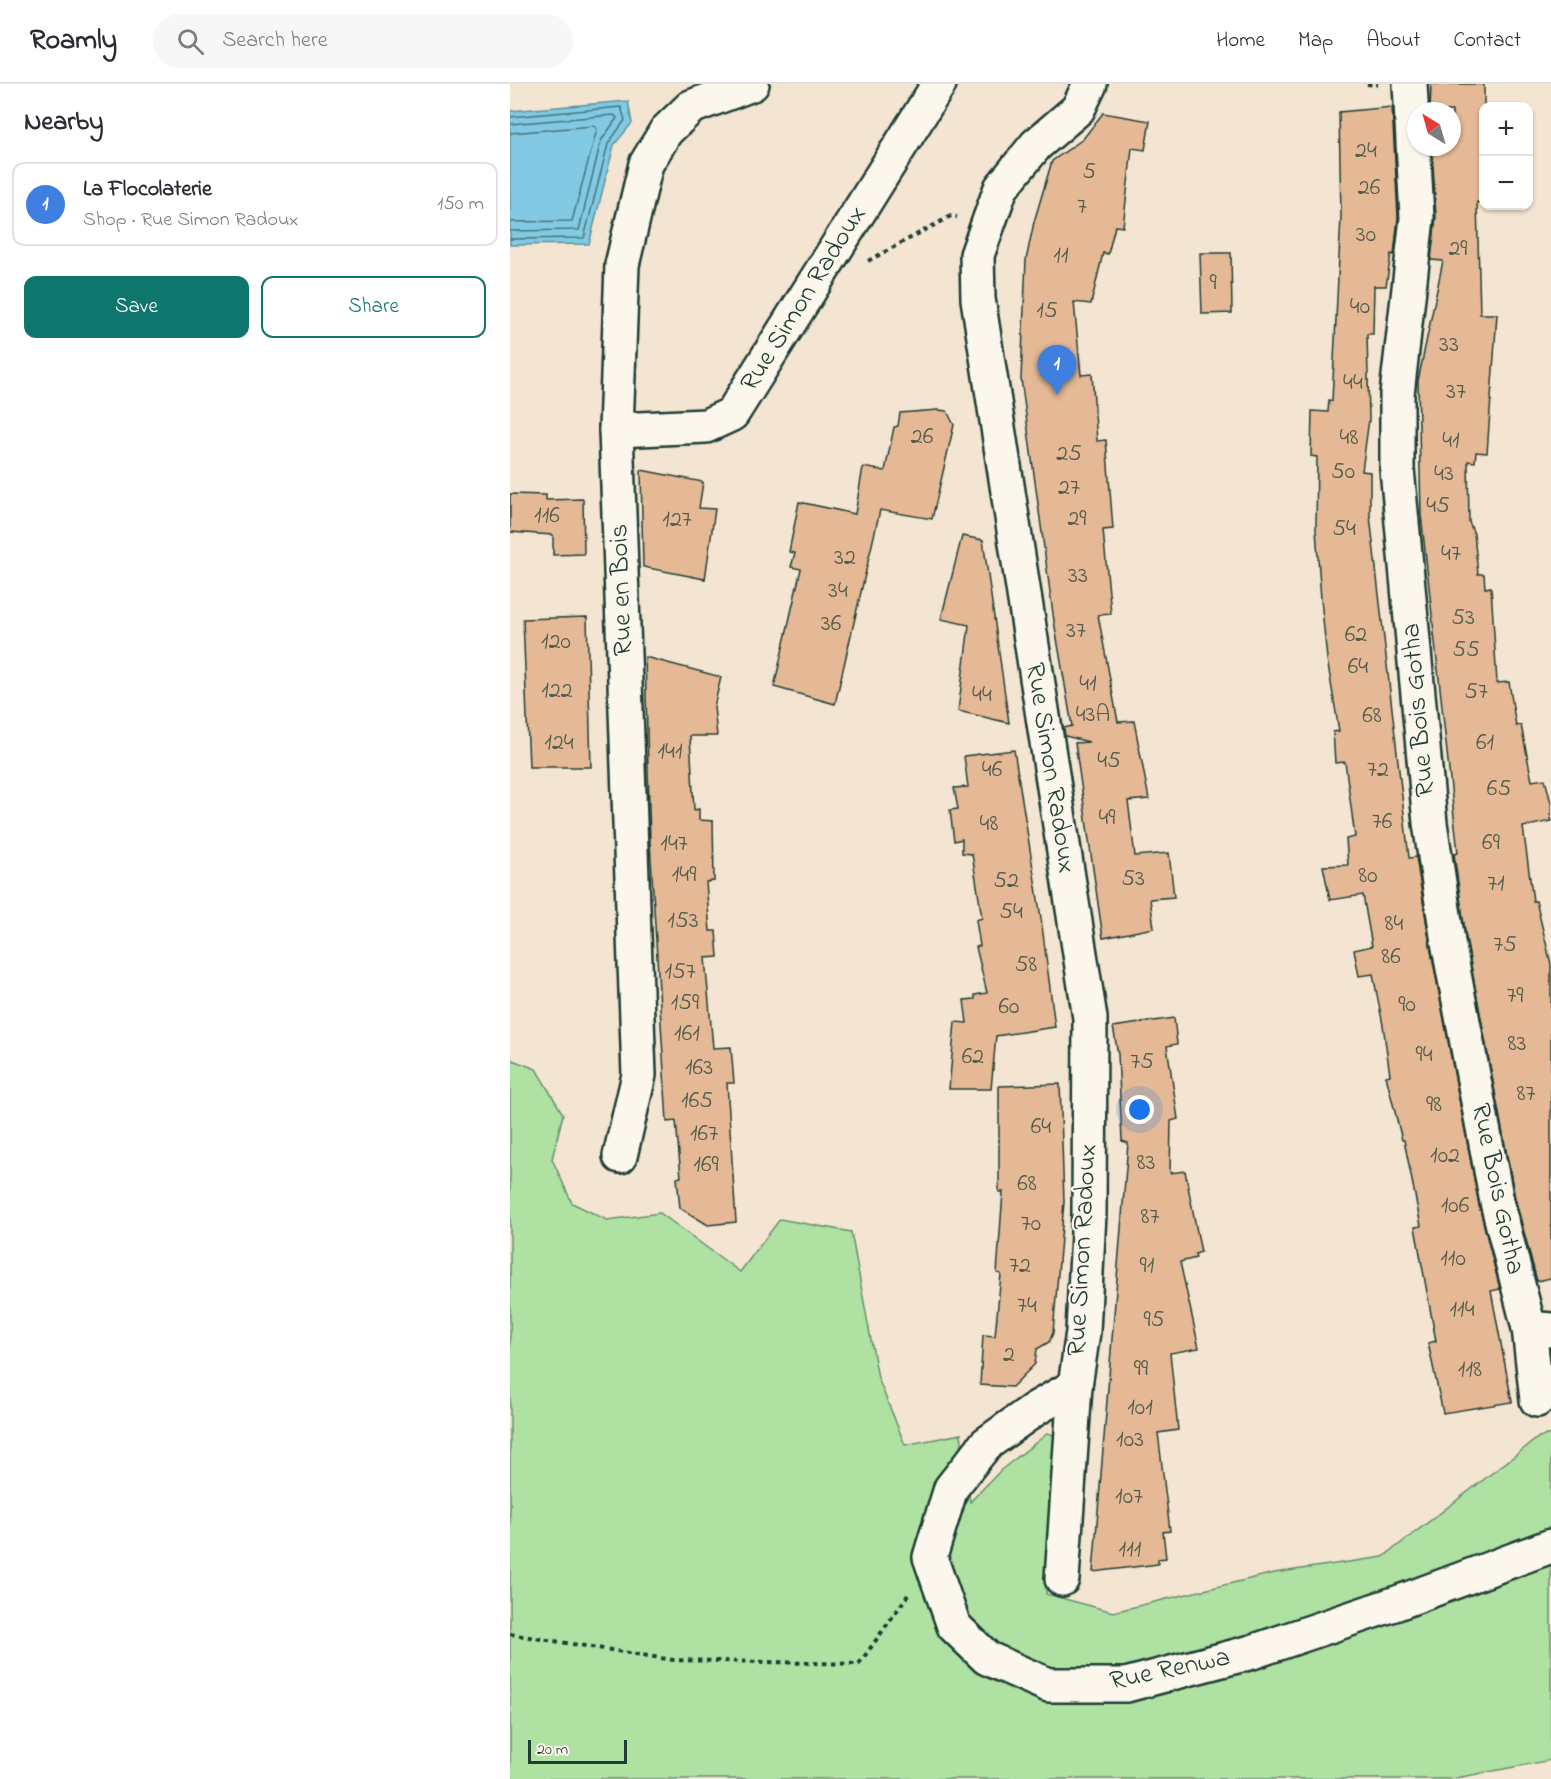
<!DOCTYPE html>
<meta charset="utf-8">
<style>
body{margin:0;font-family:"Indie Flower",sans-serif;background:#f7f7f7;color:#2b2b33}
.controls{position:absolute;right:18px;top:18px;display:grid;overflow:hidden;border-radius:12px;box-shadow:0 2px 4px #0004}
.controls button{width:54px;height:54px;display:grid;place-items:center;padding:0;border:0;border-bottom:2px solid #e1e1e2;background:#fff;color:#2b2b33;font:30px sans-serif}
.compass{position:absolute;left:897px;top:18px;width:54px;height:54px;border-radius:50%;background:#fff;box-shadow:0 2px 4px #0004;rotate:323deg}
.scale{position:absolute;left:18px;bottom:15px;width:99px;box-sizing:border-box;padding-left:6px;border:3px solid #1f3d34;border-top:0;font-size:16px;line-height:21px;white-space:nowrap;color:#1f3d34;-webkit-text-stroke:4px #fbf7ec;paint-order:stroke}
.you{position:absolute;left:630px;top:1026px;width:21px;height:21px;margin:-15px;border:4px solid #fff;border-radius:50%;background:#1a73e8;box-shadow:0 0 0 9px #1a73e833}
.badge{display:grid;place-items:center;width:39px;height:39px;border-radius:50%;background:#0f766e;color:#fff;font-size:20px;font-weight:700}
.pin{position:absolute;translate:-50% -50px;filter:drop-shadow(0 2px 3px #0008)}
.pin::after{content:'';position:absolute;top:32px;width:21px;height:18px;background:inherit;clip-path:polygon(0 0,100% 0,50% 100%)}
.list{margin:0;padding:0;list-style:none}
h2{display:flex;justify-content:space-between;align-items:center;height:78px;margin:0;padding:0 24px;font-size:26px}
h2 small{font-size:20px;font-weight:400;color:#7c7c81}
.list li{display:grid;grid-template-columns:39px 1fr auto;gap:18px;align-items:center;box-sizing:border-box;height:84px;margin:0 12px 12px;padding:0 12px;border:2px solid #e1e1e2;border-radius:12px}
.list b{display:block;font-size:22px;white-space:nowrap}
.list p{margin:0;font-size:20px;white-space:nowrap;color:#7c7c81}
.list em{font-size:20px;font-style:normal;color:#7c7c81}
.actions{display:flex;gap:12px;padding:18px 24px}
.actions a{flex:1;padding:14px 0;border:2px solid #0f766e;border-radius:12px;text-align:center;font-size:21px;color:#0f766e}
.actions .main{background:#0f766e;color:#fff}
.icon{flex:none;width:33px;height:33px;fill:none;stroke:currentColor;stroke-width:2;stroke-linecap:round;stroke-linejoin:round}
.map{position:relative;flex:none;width:1041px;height:1695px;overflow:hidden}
header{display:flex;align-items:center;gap:36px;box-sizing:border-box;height:84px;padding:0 30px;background:#fff;border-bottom:2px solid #e1e1e2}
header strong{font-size:28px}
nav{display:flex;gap:33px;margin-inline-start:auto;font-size:21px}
.search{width:420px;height:54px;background:#f7f7f7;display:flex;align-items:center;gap:15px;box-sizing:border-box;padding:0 21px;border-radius:33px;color:#7c7c81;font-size:22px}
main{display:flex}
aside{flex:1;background:#fff}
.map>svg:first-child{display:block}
.green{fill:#aee1a2;stroke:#668f6b;stroke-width:1.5}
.water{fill:#82cae3;stroke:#5a929d;stroke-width:1.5}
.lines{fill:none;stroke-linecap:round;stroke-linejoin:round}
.shore{stroke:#47757a;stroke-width:1.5}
.building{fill:#e5b995;stroke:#1f3d34;stroke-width:1.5}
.street-casing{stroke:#1f3d34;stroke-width:38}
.path{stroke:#1f3d34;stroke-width:4;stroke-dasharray:4.5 4.5;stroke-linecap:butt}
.street{stroke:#fbf7ec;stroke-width:33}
.labels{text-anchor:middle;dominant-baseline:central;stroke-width:4.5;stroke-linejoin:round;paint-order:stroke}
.number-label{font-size:24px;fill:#505c4c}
.street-label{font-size:27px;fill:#1f3d34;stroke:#fbf7ec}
</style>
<header>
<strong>Roamly</strong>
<div class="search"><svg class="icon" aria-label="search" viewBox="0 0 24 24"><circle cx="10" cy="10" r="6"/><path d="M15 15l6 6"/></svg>Search here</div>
<nav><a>Home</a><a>Map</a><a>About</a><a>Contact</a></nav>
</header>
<main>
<aside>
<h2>Nearby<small></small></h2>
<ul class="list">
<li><span class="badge" style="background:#3f7fe0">1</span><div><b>La Flocolaterie</b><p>Shop · Rue Simon Radoux</p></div><em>150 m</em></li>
</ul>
<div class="actions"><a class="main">Save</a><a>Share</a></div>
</aside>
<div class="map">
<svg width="1041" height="1695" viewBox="0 0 1041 1695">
<rect width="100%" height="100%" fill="#f4e4d2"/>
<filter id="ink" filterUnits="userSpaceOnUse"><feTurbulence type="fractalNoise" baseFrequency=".0167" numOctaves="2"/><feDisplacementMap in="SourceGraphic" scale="12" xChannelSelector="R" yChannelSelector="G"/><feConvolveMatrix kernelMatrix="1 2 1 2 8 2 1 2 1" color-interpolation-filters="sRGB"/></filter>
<g filter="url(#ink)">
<polygon class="green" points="0,975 26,985 53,1030 42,1075 62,1119 97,1136 150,1129 230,1188 270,1135 341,1148 368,1294 395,1361 451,1350 460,1418 491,1386 538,1349 546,1352 539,1430 536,1510 603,1528 764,1489 873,1473 1029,1353 1041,1350 1041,1676 941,1695 0,1695"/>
<polygon class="water" points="118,17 122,39 104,61 79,160 0,161 0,27"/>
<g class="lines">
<g class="shore">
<polyline points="0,33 111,23 115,36 98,60 74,154 0,155"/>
<polyline points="0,40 104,31 107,34 91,57 69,146 0,147"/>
<polyline points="0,49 84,42 87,45 62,137 0,138"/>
</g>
</g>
<g class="building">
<polygon points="921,0 974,0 974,119 967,118 970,230 987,230 977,369 966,368 965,378 958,377 959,438 964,450 968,490 974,490 975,504 981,503 987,599 999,598 1006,642 1011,641 1022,697 1035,695 1041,719 1041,737 1013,743 1023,817 1026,817 1041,880 1041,1194 1027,1197 1005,1114 956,855 944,770 948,769 911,430 908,297 933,177 921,176 926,133 922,63 942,63 942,27 920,27"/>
<polygon points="882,23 888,133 884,171 881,170 876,202 864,202 863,250 857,250 859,335 852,387 860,388 860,432 899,774 906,773 920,861 969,1121 990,1205 981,1207 1002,1318 933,1329 918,1259 926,1257 905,1143 911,1142 894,1056 892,1056 876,992 880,991 873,941 863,890 849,892 844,866 862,862 853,811 820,816 813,782 838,781 836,755 845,753 835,678 825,679 823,648 829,647 817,575 811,515 806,446 807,373 801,372 802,327 818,328 819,316 822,317 831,132 829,28"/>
<polygon points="593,29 640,37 635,66 622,64 613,143 605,142 598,170 593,169 581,220 564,218 571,291 582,290 587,357 596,356 603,445 593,446 601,530 588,531 608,638 624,637 639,715 618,717 625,772 659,769 664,813 640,815 644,844 593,854 565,659 579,658 555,652 554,644 562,642 544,537 511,295 516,176 524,138 542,77 573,55"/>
<polygon points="690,169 721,169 722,229 692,230"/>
<polygon points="428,326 437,327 444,341 422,435 370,426 325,620 264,603 291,485 281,483 285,469 279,468 289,418 345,430 353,383 375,387 384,343 388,342 390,329"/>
<polygon points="131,386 193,398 189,424 205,425 195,495 133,483"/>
<polygon points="0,410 36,411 36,416 73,415 74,470 43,471 43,451 0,448"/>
<polygon points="452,452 473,456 499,639 448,627 459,541 431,535"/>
<polygon points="77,533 81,683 19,683 13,535"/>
<polygon points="135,573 211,593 204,623 207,652 180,652 184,726 189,725 189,736 203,737 204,797 196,798 200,847 206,847 208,873 195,874 203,964 221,963 224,999 217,999 226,1138 198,1141 170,1124 167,1094 171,1093 166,1037 157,1038 140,758"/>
<polygon points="504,666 531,834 545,943 486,952 481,1005 439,1005 445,938 457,939 454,916 465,915 465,911 477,909 466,863 470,862 466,836 472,834 462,770 452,769 452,755 444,757 440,726 448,725 444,704 458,703 454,672"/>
<polygon points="664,934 667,960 657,962 668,1035 661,1037 660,1089 675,1087 691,1168 685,1170 686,1174 670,1178 689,1264 660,1269 668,1346 648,1349 660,1447 653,1448 656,1474 648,1475 648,1480 583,1488 618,1059 612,1057 608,970 603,943"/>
<polygon points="550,1000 554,1118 543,1249 539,1258 527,1265 525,1280 502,1303 470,1301 473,1251 485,1252 491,1190 487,1189 493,1108 489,1108 489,1002"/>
</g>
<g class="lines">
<g class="street-casing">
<g id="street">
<polyline points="580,0 568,25 526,61 491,104 467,171 468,215 580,934 579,1129 573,1248 565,1302 525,1325 476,1360 441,1404 420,1473 444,1542 477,1574 538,1601 616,1601 742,1568 887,1519 1041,1462"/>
<polyline points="900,0 907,134 887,310 887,385 920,739 938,858 987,1118 1019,1244 1041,1246"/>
<polyline points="106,346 196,342 222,330 429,0"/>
<polyline points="110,1072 129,991 106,346 112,181 136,80 156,47 181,23 242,0"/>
<polyline points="1019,1244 1027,1316"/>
<polyline points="552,1495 565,1302"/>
</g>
</g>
<g class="path">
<polyline points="857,0 868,1"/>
<polyline points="358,177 441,132 447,133"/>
<polyline points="0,1550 163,1576 349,1580 398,1511"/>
</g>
<use href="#street" class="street"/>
</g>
</g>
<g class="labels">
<g class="number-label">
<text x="856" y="67">24</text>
<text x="579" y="88">5</text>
<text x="859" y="104">26</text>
<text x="572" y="123">7</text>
<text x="856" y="151">30</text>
<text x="948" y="165">29</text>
<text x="551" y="172">11</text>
<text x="703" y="199">9</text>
<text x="850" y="223">40</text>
<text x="537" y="227">15</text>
<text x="939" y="261">33</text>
<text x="843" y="299">44</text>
<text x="946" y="308">37</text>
<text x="412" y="353">26</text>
<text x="839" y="354">48</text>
<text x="941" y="357">41</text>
<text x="559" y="370">25</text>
<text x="833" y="388">50</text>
<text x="934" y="390">43</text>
<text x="559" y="404">27</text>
<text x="928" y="422">45</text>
<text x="37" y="432">116</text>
<text x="567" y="435">29</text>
<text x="167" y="436">127</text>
<text x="834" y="445">54</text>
<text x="941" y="470">47</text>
<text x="335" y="474">32</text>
<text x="568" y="492">33</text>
<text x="328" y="507">34</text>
<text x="953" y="534">53</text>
<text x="321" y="540">36</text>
<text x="566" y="547">37</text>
<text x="846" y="551">62</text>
<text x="46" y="558">120</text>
<text x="956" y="566">55</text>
<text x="848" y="583">64</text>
<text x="578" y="600">41</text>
<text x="47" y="607">122</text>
<text x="966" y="608">57</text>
<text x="472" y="611">44</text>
<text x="583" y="631">43A</text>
<text x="862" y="632">68</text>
<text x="49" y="659">124</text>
<text x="975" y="659">61</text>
<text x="160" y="668">141</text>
<text x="599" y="677">45</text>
<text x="482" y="686">46</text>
<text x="868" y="686">72</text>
<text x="989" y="705">65</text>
<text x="597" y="734">49</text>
<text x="872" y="738">76</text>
<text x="479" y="740">48</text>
<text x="981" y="759">69</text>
<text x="164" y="760">147</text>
<text x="174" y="791">149</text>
<text x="858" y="792">80</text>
<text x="623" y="795">53</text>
<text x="496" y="797">52</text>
<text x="986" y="800">71</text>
<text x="501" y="828">54</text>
<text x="173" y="837">153</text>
<text x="884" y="840">84</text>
<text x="995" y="861">75</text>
<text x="881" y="873">86</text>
<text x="516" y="881">58</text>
<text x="170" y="888">157</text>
<text x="1005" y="912">79</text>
<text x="175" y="919">159</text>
<text x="897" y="921">90</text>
<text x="499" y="923">60</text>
<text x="177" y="950">161</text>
<text x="1007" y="960">83</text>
<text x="914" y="971">94</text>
<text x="463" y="973">62</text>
<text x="632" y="978">75</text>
<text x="189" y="984">163</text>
<text x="1016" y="1010">87</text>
<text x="187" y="1017">165</text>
<text x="924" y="1021">98</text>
<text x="531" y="1043">64</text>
<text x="194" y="1050">167</text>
<text x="935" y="1072">102</text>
<text x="636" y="1079">83</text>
<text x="196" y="1081">169</text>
<text x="517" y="1100">68</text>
<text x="945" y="1122">106</text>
<text x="640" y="1133">87</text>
<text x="521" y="1140">70</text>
<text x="943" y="1175">110</text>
<text x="510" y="1182">72</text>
<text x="637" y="1182">91</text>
<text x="517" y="1222">74</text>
<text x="952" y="1226">114</text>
<text x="644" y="1236">95</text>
<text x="499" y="1271">2</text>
<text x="631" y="1285">99</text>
<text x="960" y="1286">118</text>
<text x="630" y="1324">101</text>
<text x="620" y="1356">103</text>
<text x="619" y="1413">107</text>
<text x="620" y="1466">111</text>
</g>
<g class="street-label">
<text transform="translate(294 215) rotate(-58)">Rue Simon Radoux</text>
<text transform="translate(112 506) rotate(-92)">Rue en Bois</text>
<text transform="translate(909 626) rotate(-95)">Rue Bois Gotha</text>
<text transform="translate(540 684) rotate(81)">Rue Simon Radoux</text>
<text transform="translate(987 1105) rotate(78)">Rue Bois Gotha</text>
<text transform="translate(573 1166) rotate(-87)">Rue Simon Radoux</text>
<text transform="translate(660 1586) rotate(-12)">Rue Renwa</text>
</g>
</g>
</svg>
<div class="controls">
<button>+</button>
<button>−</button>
</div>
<svg class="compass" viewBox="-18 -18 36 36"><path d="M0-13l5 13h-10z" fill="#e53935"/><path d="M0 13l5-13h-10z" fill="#7c7c81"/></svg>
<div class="scale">20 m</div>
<div class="you"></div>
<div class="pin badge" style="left:547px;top:311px;background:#3f7fe0">1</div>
</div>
</main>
